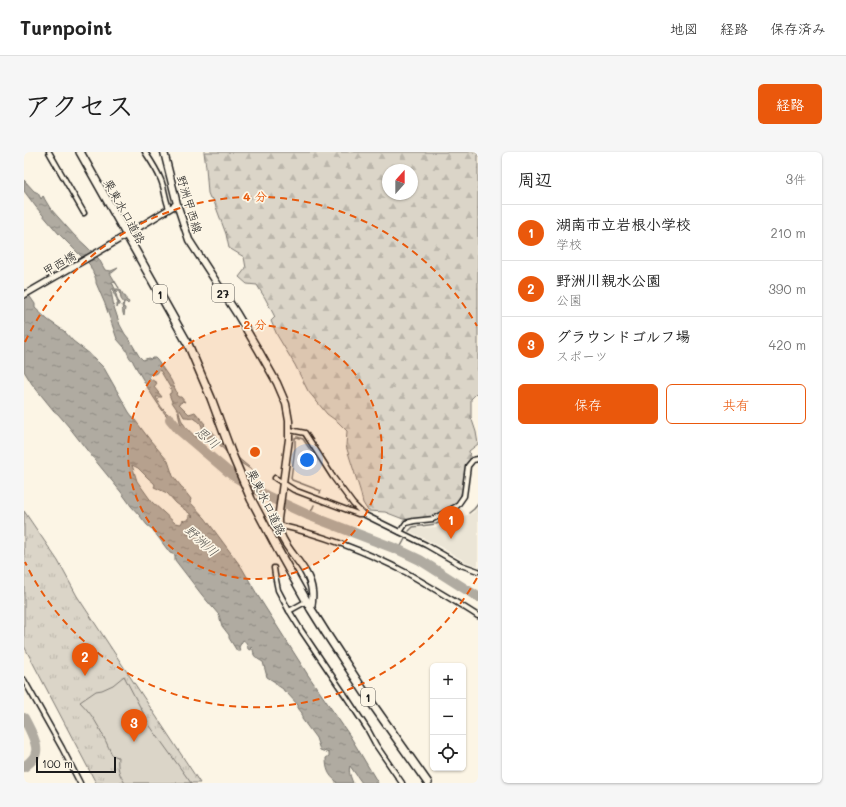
<!DOCTYPE html>
<html lang="ja">
<meta charset="utf-8">
<style>
body{margin:0;font-family:Mali,"Klee One",sans-serif;background:#f6f6f6;color:#222}
.controls{position:absolute;right:12px;bottom:12px;display:grid;overflow:hidden;border-radius:6px;box-shadow:0 1px 3px #0004}
.controls button{width:36px;height:36px;display:grid;place-items:center;padding:0;border:0;border-bottom:1px solid #e0e0e0;background:#fff;color:#222;font:20px sans-serif}
.compass{position:absolute;left:358px;top:12px;width:36px;height:36px;border-radius:50%;background:#fff;box-shadow:0 1px 3px #0004;rotate:21deg}
.scale{position:absolute;left:12px;bottom:10px;width:80px;box-sizing:border-box;padding-left:4px;border:2px solid #1c1c1c;border-top:0;font-size:11px;line-height:14px;white-space:nowrap;color:#1c1c1c;-webkit-text-stroke:3px #fcf5e5;paint-order:stroke}
.you{position:absolute;left:283px;top:308px;width:14px;height:14px;margin:-10px;border:3px solid #fff;border-radius:50%;background:#1a73e8;box-shadow:0 0 0 6px #1a73e833}
.badge{display:grid;place-items:center;width:26px;height:26px;border-radius:50%;background:#ea580c;color:#fff;font-size:13px;font-weight:700}
.pin{position:absolute;translate:-50% -33px;filter:drop-shadow(0 1px 2px #0008)}
.pin::after{content:'';position:absolute;top:21px;width:14px;height:12px;background:inherit;clip-path:polygon(0 0,100% 0,50% 100%)}
.list{margin:0;padding:0;list-style:none}
h2{display:flex;justify-content:space-between;align-items:center;height:52px;margin:0;padding:0 16px;font-size:17px}
h2 small{font-size:13px;font-weight:400;color:#767676}
.list li{display:grid;grid-template-columns:26px 1fr auto;gap:12px;align-items:center;box-sizing:border-box;height:56px;padding:0 16px;border-top:1px solid #e0e0e0}
.list b{display:block;font-size:15px;white-space:nowrap}
.list p{margin:0;font-size:13px;white-space:nowrap;color:#767676}
.list em{font-size:13px;font-style:normal;color:#767676}
.actions{display:flex;gap:8px;padding:12px 16px}
.actions a{flex:1;padding:9px 0;border:1px solid #ea580c;border-radius:6px;text-align:center;font-size:14px;color:#ea580c}
.actions .main{background:#ea580c;color:#fff}
.icon{flex:none;width:22px;height:22px;fill:none;stroke:currentColor;stroke-width:2;stroke-linecap:round;stroke-linejoin:round}
.map{position:relative;flex:none;width:454px;height:631px;overflow:hidden;border-radius:6px}
header{display:flex;align-items:center;gap:24px;box-sizing:border-box;height:56px;padding:0 20px;background:#fff;border-bottom:1px solid #e0e0e0}
header strong{font-size:19px}
nav{display:flex;gap:22px;margin-inline-start:auto;font-size:14px}
.intro{display:flex;align-items:center;justify-content:space-between;box-sizing:border-box;height:96px;padding:0 24px}
h1{margin:0;font-size:28px}
.button{padding:10px 18px;border-radius:6px;background:#ea580c;color:#fff;font-size:14px;font-weight:700}
main{display:flex;gap:24px;padding:0 24px}
aside{flex:1;background:#fff;border-radius:6px;box-shadow:0 1px 3px #0004}
.map>svg:first-child{display:block}
.built{fill:#ebe5d6}
.forest{fill:url(#forest-firs);stroke:#7c7872;fill-rule:evenodd}
.park{fill:url(#park-tufts);stroke:#7c7872}
.pitch{fill:#dbd5c8;stroke:#7c7872}
.water{fill:url(#water-ripples);stroke:#75726c;fill-rule:evenodd}
.lines{fill:none;stroke-linecap:round;stroke-linejoin:round}
.stream{stroke:#75726c;stroke-width:1.5}
.river{stroke:#b0aba1;stroke-width:10}
.minor-casing{stroke:#1c1c1c;stroke-width:7}
.tertiary-casing{stroke:#1c1c1c;stroke-width:8}
.primary-casing{stroke:#1c1c1c;stroke-width:9}
.trunk-casing{stroke:#1c1c1c;stroke-width:10}
.minor{stroke:#fcf5e5;stroke-width:4}
.tertiary{stroke:#fcf5e5;stroke-width:5}
.primary{stroke:#fcf5e5;stroke-width:6}
.trunk{stroke:#fcf5e5;stroke-width:7}
.ring{fill:none;stroke:#e8590c;stroke-width:2;stroke-dasharray:7 5}
.labels{text-anchor:middle;dominant-baseline:central;stroke-width:3.5;stroke-linejoin:round;paint-order:stroke}
.shield{fill:#fcf5e5;stroke:#5f5d58;stroke-width:1}
.shield-label{font-size:11px;font-weight:bold;fill:#1c1c1c}
.street-label{font-size:12px;fill:#1c1c1c;stroke:#fcf5e5}
.water-label{font-size:13px;font-style:italic;fill:#575551;stroke:#fcf5e5}
.centre{fill:#e8590c;stroke:#fcf5e5;stroke-width:2}
.ring-label{font-size:12px;text-anchor:middle;font-weight:bold;fill:#e8590c;stroke:#fcf5e5;stroke-width:3.5;stroke-linejoin:round;paint-order:stroke}
</style>
<header>
<strong>Turnpoint</strong>
<nav><a>地図</a><a>経路</a><a>保存済み</a></nav>
</header>
<div class="intro"><h1>アクセス</h1><a class="button">経路</a></div>
<main>
<div class="map">
<svg width="454" height="631" viewBox="0 0 454 631">
<defs>
<pattern id="forest-firs" width="22" height="20" patternUnits="userSpaceOnUse"><rect width="22" height="20" fill="#dbd5c8"/><path d="M5 1l3.5 6h-7zM16 11l3.5 6h-7z" fill="#bbb6ab"/></pattern>
<pattern id="park-tufts" width="24" height="20" patternUnits="userSpaceOnUse"><rect width="24" height="20" fill="#dbd5c8"/><path d="M3 7l-1-3M5 7V3M7 7l1-3M15 17l-1-3M17 17v-4M19 17l1-3" fill="none" stroke="#bbb6ab"/></pattern>
<pattern id="water-ripples" width="26" height="14" patternUnits="userSpaceOnUse"><rect width="26" height="14" fill="#b0aba1"/><path d="M2 4q2-2 4 0t4 0M15 11q2-2 4 0t4 0" fill="none" stroke="#8e8a82"/></pattern>
</defs>
<rect width="100%" height="100%" fill="#fcf5e5"/>
<filter id="ink" filterUnits="userSpaceOnUse"><feTurbulence type="fractalNoise" baseFrequency=".025" numOctaves="2"/><feDisplacementMap in="SourceGraphic" scale="8" xChannelSelector="R" yChannelSelector="G"/><feConvolveMatrix kernelMatrix="1 2 1 2 8 2 1 2 1" color-interpolation-filters="sRGB"/></filter>
<g filter="url(#ink)">
<polygon class="built" points="454,355 454,414 442,410 415,394 387,380 389,376 413,375 420,371 449,361"/>
<path class="forest" d="M180 0H454V240L447 247V265L452 280 454 292 445 299 447 309 433 355 419 364 399 368 379 367 361 360 344 359 339 351 336 338 322 294 323 279 314 270 303 262 284 239 271 213 253 183 247 169 251 165 241 146 233 133 223 132 215 125 222 116 220 105 205 96 202 82 189 47 186 46 184 41 182 15ZM364 18H388V42H364Z"/>
<polygon class="park" points="0,359 34,409 53,444 176,631 72,631 0,494"/>
<path class="pitch" d="M100 524 126 574 167 631H101C95 623 93 615 94 605L88 603C79 583 72 566 56 550L72 539 78 538 89 533Z"/>
<g class="water">
<path d="M0 28 10 39 14 41 17 47 19 44 20 45V46L26 56 50 83 62 94 75 107 81 118 87 119 94 116 88 121H86L95 136 90 129 88 130 91 137H96L100 144 102 145V148L105 150 104 152 102 150H100L99 155 101 156 100 164C98 160 99 157 98 153L100 151 97 147 96 139H95L93 140 92 138 91 139 94 149 96 151V153H94L93 156V152L95 151 93 150V147L91 144V142H89L90 137H88L87 139 90 155 96 173 101 182 105 187 115 204 119 208 124 206 127 207 128 206H131L133 208 147 228 153 241 152 242 153 244 155 245H157L161 250 158 249V250L157 251H155V252L165 262 171 260 181 272 180 273 185 280 188 279 191 282V285L206 299 232 321 205 303 193 290 187 287 186 289 178 280C180 269 169 265 160 265L156 258 155 259C157 272 164 278 173 286L169 284V288L166 283 161 282 156 270 154 259 148 250 145 242 147 241V237L136 218C133 222 131 223 127 222L125 226 133 231 130 235 138 245H132C134 249 136 254 139 257 143 262 150 265 150 272L154 276C136 260 121 231 109 210V209C104 206 104 199 100 195 98 192 95 190 93 187L81 152 72 131C73 126 67 118 66 113L35 82 12 55 0 39Z"/>
<path d="M0 136 11 152V156L24 168 40 179 49 189 66 202 80 216 105 260 126 288 144 309 149 324 167 347 166 350 181 366 218 416 234 444 284 523 326 584 354 631H338L326 614C324 619 327 626 329 631H312V629C304 623 302 616 302 606L305 604V601L296 598 292 586 278 567V561L274 556V553L263 541 260 539 259 537 253 533 251 530 243 525 239 510C235 508 232 506 230 503 229 499 230 498 227 495L226 498 224 497C223 493 223 490 219 488L215 495 216 499H213L205 486V483L198 474 195 463 178 443 151 408V403L146 401 128 377 123 373 116 364 107 354 105 351 97 340 66 302 45 275 34 262 30 259 8 232 0 219ZM108 313 114 316 124 326 130 331 131 333 130 335 143 341 152 351 169 364 168 365 167 363H165V367L160 369 159 368 157 372 151 371 128 350 113 329Z"/>
</g>
<g class="lines">
<g class="stream">
<polyline points="291,305 279,287 273,285 271,286 271,296 267,326 268,328 297,339 296,341"/>
<polyline points="445,361 450,357 454,352"/>
<polyline points="284,363 287,360 290,353"/>
<polyline points="385,379 389,375 412,372 427,366 437,363"/>
<polyline points="375,398 382,385"/>
</g>
<g class="river">
<polyline points="146,267 155,278 208,323 243,344 284,363 375,398 396,408 454,445"/>
<path d="M0 566C4 574 14 591 12 600 11 607 5 611 0 615"/>
</g>
<g class="minor-casing">
<g id="minor">
<polyline points="25,0 60,61"/>
<path d="M121 0C127 9 133 18 137 28 141 38 141 47 145 56"/>
<polyline points="266,278 281,281 309,325 329,352 339,362 402,393 437,413 454,419"/>
<polyline points="251,326 270,338 334,362 339,362"/>
<path d="M254 373C299 383 343 400 383 421 407 435 431 449 454 464"/>
<polyline points="376,380 382,371 390,369 409,367 433,354 440,344 444,314 449,308 454,307"/>
<polyline points="250,416 251,423 254,438 264,457 277,478 323,546 344,578 352,593 378,631"/>
<polyline points="265,459 283,449"/>
<polyline points="0,528 38,596 56,631"/>
</g>
</g>
<g class="tertiary-casing">
<polyline id="tertiary" points="0,143 81,96 153,52"/>
</g>
<g class="primary-casing">
<path id="primary" d="M140 0 153 52 165 88 213 162 235 199 253 231 262 252 265 269V287L254 367C253 395 285 411 288 439 289 445 288 451 287 457"/>
</g>
<g class="trunk-casing">
<polyline id="trunk" points="56,0 164,192 187,246 207,300 227,347 254,398 287,457 302,481 349,553 404,631"/>
</g>
<use href="#minor" class="minor"/>
<use href="#tertiary" class="tertiary"/>
<use href="#primary" class="primary"/>
<use href="#trunk" class="trunk"/>
</g>
</g>
<circle cx="231" cy="300" r="127" fill="#e8590c" fill-opacity=".12"/>
<g class="ring">
<circle cx="231" cy="300" r="127"/>
<path d="M453 426A255 255 0 0 1 1 410M1 190A255 255 0 0 1 453 174"/>
</g>
<g class="labels">
<g class="shield">
<rect x="188" y="132" width="22" height="18" rx="3"/>
<rect x="129" y="133" width="14" height="18" rx="3"/>
<rect x="337" y="536" width="14" height="18" rx="3"/>
</g>
<g class="shield-label">
<text x="199" y="141">27</text>
<text x="136" y="142">1</text>
<text x="344" y="545">1</text>
</g>
<g class="street-label">
<text transform="translate(166 52) rotate(73)">野洲甲西線</text>
<text transform="translate(101 59) rotate(61)">栗東水口道路</text>
<text transform="translate(35 111) rotate(-30)">甲西橋</text>
<text transform="translate(243 350) rotate(64)">栗東水口道路</text>
</g>
<g class="water-label">
<text transform="translate(184 285) rotate(40)">思川</text>
<text transform="translate(178 388) rotate(42)">野洲川</text>
</g>
</g>
<circle cx="231" cy="300" r="6" class="centre"/>
<g class="ring-label">
<text x="231" y="49">4 分</text>
<text x="231" y="177">2 分</text>
</g>
</svg>
<div class="controls">
<button>+</button>
<button>−</button>
<button><svg class="icon" aria-label="locate" viewBox="0 0 24 24"><circle cx="12" cy="12" r="6"/><path d="M12 2v4M12 18v4M2 12h4M18 12h4"/></svg></button>
</div>
<svg class="compass" viewBox="-18 -18 36 36"><path d="M0-13l5 13h-10z" fill="#e53935"/><path d="M0 13l5-13h-10z" fill="#767676"/></svg>
<div class="scale">100 m</div>
<div class="you"></div>
<div class="pin badge" style="left:427px;top:387px">1</div>
<div class="pin badge" style="left:61px;top:524px">2</div>
<div class="pin badge" style="left:110px;top:590px">3</div>
</div>
<aside>
<h2>周辺<small>3件</small></h2>
<ul class="list">
<li><span class="badge">1</span><div><b>湖南市立岩根小学校</b><p>学校</p></div><em>210 m</em></li>
<li><span class="badge">2</span><div><b>野洲川親水公園</b><p>公園</p></div><em>390 m</em></li>
<li><span class="badge">3</span><div><b>グラウンドゴルフ場</b><p>スポーツ</p></div><em>420 m</em></li>
</ul>
<div class="actions"><a class="main">保存</a><a>共有</a></div>
</aside>
</main>
